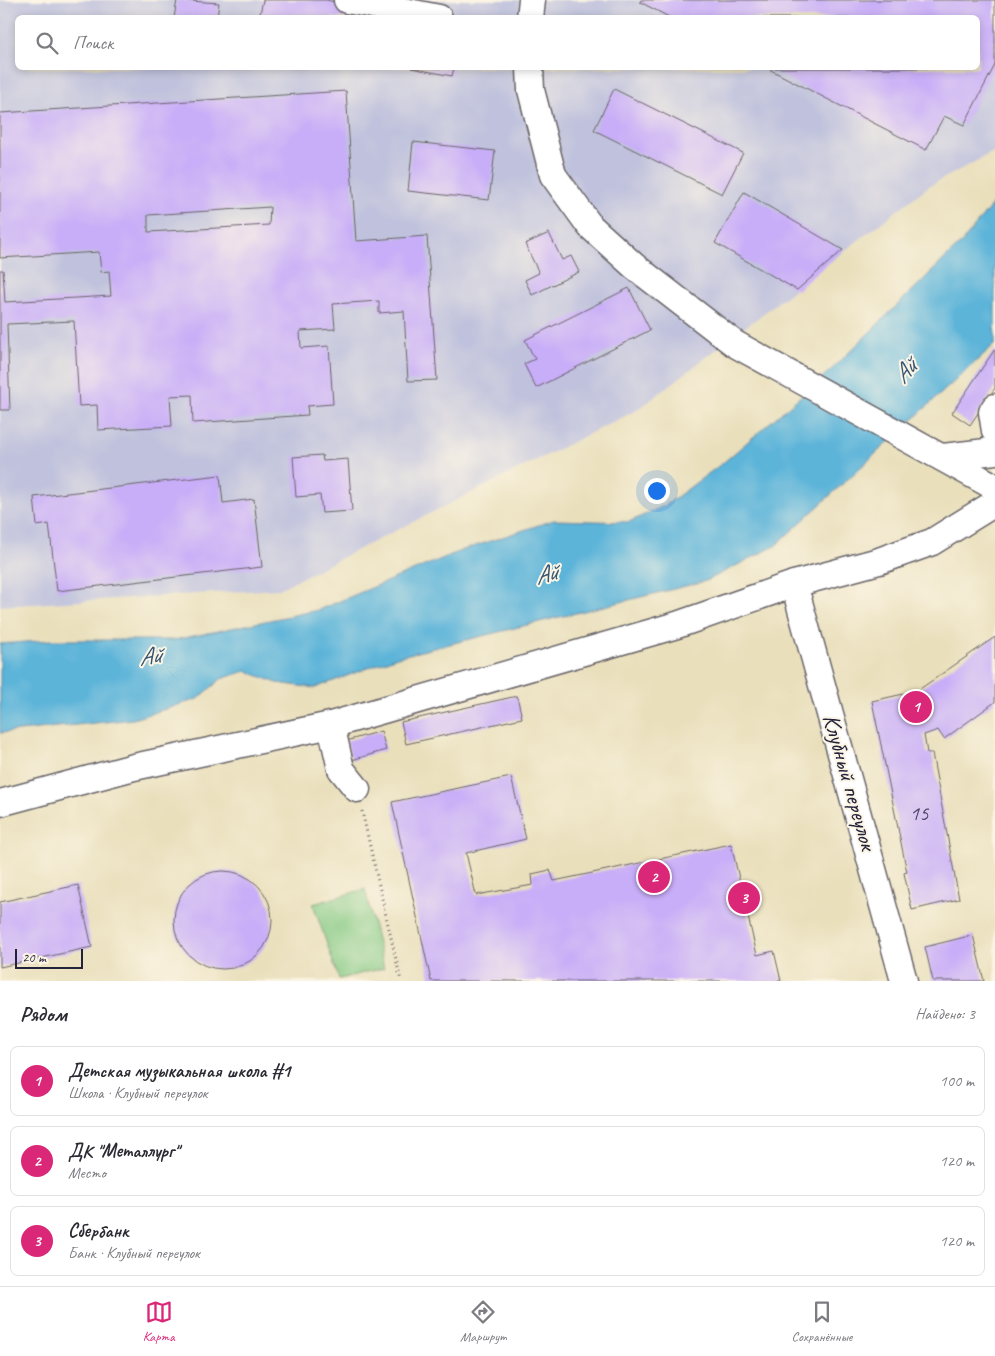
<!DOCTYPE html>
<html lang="ru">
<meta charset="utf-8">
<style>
body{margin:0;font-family:Caveat,sans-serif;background:#f2f2f3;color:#2b2b33}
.scale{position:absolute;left:15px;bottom:12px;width:68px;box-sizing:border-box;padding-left:5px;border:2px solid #22223b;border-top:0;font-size:14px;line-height:18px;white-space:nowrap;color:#22223b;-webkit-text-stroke:4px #fcf5e5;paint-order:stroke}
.you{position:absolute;left:656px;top:490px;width:18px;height:18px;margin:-12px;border:4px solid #fff;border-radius:50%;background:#1a73e8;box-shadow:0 0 0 8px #1a73e833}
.badge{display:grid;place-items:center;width:32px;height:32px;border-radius:50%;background:#db2777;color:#fff;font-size:16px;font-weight:700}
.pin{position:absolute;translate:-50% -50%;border:2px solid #fff;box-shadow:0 1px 5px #0006}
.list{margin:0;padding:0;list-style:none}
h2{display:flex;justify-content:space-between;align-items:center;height:65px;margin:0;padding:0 20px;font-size:21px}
h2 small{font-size:16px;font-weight:400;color:#7c7c81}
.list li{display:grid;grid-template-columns:32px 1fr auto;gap:15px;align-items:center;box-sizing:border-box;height:70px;margin:0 10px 10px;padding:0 10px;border:1px solid #e1e1e2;border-radius:8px}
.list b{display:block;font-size:19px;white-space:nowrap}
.list p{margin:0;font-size:16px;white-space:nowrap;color:#7c7c81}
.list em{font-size:16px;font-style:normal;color:#7c7c81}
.icon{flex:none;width:28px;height:28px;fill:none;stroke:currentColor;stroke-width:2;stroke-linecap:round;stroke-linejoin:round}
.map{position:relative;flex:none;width:995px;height:981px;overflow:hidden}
.search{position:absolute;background:#fff;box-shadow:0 2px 8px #0003;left:15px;right:15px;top:15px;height:55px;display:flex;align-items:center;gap:12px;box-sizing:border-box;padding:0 18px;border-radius:8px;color:#7c7c81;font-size:19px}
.sheet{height:305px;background:#fff}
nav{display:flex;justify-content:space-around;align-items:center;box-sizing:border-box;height:70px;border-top:1px solid #e1e1e2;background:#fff;font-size:14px;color:#7c7c81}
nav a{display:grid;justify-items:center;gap:2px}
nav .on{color:#db2777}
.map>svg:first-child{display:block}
.industrial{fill:#c0c2dd;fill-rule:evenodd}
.green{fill:#84c982;stroke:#53765e}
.water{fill:#5cb4d9;stroke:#3f6b8a}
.building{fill:#c8adf8;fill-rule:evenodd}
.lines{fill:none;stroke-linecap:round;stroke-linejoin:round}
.minor-casing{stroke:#686468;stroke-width:29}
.path{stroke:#686468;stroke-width:3;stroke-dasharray:1 4;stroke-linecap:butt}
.minor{stroke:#fff;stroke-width:26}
.labels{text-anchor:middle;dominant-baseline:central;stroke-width:4;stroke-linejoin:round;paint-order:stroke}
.number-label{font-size:21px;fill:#4c456a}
.street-label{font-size:24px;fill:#22223b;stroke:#fcf5e5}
.water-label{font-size:25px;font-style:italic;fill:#365572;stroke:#fcf5e5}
</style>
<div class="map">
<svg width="995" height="981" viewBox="0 0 995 981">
<rect width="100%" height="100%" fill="#fcf5e5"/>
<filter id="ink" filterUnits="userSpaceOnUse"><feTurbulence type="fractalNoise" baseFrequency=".02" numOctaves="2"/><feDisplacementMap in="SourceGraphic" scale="10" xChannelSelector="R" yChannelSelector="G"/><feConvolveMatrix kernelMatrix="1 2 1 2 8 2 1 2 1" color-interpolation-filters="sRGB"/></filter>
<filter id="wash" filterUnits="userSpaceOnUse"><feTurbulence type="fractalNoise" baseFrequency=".0096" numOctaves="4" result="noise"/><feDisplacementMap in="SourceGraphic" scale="20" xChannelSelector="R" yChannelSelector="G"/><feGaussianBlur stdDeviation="1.12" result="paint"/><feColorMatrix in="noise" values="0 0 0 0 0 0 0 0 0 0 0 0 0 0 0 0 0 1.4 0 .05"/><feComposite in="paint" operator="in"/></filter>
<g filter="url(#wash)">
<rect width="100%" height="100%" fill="#e9dfbb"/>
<path class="industrial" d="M0 0H995V151L929 186 639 409 279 589 0 606ZM18 18H978V68H18Z"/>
<polygon class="green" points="365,889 384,968 339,979 313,904"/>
<polygon class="water" points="995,201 995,344 775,546 706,581 397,657 315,688 277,683 246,671 221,679 198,699 133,719 0,733 0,644 51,640 174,640 318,610 463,550 554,520 629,522 666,505 724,462 831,370 962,242"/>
<g id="blocks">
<g class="building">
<polygon points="177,0 219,3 217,18 174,18"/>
<polygon points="263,0 326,0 412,18 259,18"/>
<polygon points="641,0 995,0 995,65 964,125 944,116 926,150 767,68 978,68 978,18 671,18 640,2"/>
<polygon points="411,68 454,68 452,76"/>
<polygon points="614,89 743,153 722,194 594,130"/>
<path d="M346 91 356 241 427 236 437 380 408 381 404 311 379 313V301L333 304 335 329 300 331 301 348 329 346 333 404 307 406 308 415 193 423 192 395 170 396 172 426 98 430 97 405 79 406 74 321 7 324 10 410H0V270H3L5 302 111 296 109 271 101 272 99 252 0 258V113ZM270 207 269 225 148 232V215Z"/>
<polygon points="413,142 495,151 489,200 408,191"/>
<polygon points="744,192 843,250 797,290 715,243"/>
<polygon points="549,233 562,260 571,256 579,272 532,295 525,280 539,273 525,244"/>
<polygon points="629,288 650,330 536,388 524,364 535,359 525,340"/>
<polygon points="995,349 995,388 970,425 952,413"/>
<polygon points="322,455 323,461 348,459 352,511 322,513 320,495 296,497 293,457"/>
<polygon points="220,475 223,503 254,499 262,567 57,591 49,524 37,526 34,497"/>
<polygon points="995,637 995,702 944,739 938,730 924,735 927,753 932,753 959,899 912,910 904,873 907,872 872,701 917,691"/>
<polygon points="517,696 522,718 406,744 401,722"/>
<polygon points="381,731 386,750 352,760 346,741"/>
<polygon points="511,777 526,839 466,853 476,895 533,885 532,874 550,870 554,881 731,844 757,955 774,951 781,981 431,981 392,802"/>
<circle cx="223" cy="920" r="49"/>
<polygon points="78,885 92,947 0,967 0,902"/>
<polygon points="973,935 984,981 933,981 925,947"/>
</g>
</g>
</g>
<g filter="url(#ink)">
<use href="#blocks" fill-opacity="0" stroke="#686468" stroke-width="1"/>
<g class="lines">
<g class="minor-casing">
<g id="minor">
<polyline points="347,0 439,18"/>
<polyline points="530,18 532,0"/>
<polyline points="530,68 531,90 553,175 590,226 634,266 735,344 995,487"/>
<polyline points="995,407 992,412 995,431"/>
<polyline points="943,457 995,451"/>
<polyline points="794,584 904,981"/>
<polyline points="331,725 341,769 357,789"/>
<polyline points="0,803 134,767 331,725 677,625 794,584 879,561 932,542 995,503"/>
</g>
</g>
<polyline class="path" points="362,811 401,981"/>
<use href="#minor" class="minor"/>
</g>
</g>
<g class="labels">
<g class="number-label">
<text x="919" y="813">15</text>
</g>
<g class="street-label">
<text transform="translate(850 782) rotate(74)">Клубный переулок</text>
</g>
<g class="water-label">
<text transform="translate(905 371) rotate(-49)">Ай</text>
<text transform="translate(546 574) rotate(-14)">Ай</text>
<text transform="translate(150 656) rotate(-8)">Ай</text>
</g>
</g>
</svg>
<div class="scale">20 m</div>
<div class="you"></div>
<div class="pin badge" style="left:916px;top:707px">1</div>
<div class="pin badge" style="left:654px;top:877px">2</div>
<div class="pin badge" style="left:744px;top:898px">3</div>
<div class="search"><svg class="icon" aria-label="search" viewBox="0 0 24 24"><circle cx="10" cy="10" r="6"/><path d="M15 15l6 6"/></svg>Поиск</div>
</div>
<section class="sheet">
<h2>Рядом<small>Найдено: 3</small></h2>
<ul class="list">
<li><span class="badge">1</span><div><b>Детская музыкальная школа #1</b><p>Школа · Клубный переулок</p></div><em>100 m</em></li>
<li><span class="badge">2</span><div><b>ДК &quot;Металлург&quot;</b><p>Место</p></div><em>120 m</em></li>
<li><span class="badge">3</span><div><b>Сбербанк</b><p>Банк · Клубный переулок</p></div><em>120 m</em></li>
</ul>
</section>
<nav>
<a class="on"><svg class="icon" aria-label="map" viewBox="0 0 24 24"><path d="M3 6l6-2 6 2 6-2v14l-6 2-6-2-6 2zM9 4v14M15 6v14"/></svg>Карта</a>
<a><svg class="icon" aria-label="directions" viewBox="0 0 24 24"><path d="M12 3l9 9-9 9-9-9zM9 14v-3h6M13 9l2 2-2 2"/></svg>Маршрут</a>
<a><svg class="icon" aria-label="saved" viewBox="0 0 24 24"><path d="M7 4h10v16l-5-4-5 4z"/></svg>Сохранённые</a>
</nav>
